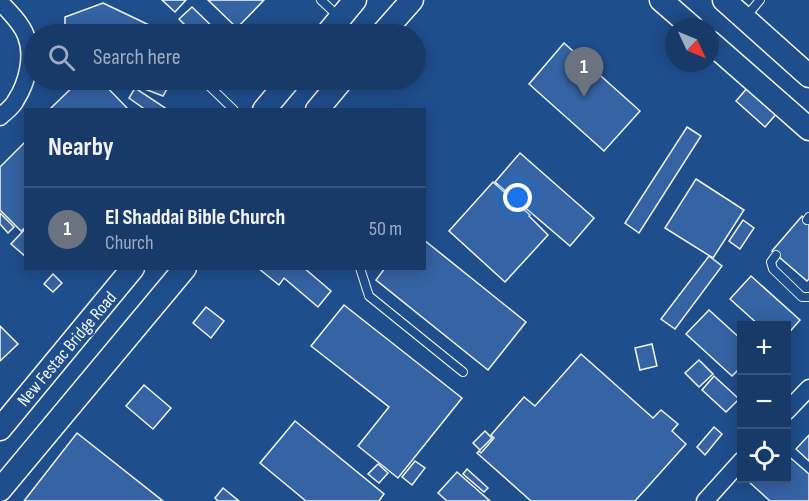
<!DOCTYPE html>
<meta charset="utf-8">
<style>
body{margin:0;font-family:"Sofia Sans Condensed",sans-serif;background:#244571;color:#f1f3f6}
.controls{position:absolute;right:18px;bottom:18px;display:grid;overflow:hidden;border-radius:0px;box-shadow:0 3px 15px #0003}
.controls button{width:54px;height:54px;display:grid;place-items:center;padding:0;border:0;border-bottom:2px solid #36547d;background:#173a69;color:#f1f3f6;font:30px sans-serif}
.compass{position:absolute;left:665px;top:18px;width:54px;height:54px;border-radius:50%;background:#173a69;box-shadow:0 3px 15px #0003;rotate:134deg}
.you{position:absolute;left:518px;top:198px;width:21px;height:21px;margin:-15px;border:4px solid #fff;border-radius:50%;background:#1a73e8;box-shadow:0 0 0 9px #1a73e833}
.badge{display:grid;place-items:center;width:39px;height:39px;border-radius:50%;background:#ea580c;color:#fff;font-size:20px;font-weight:700}
.pin{position:absolute;translate:-50% -50px;filter:drop-shadow(0 2px 3px #0008)}
.pin::after{content:'';position:absolute;top:32px;width:21px;height:18px;background:inherit;clip-path:polygon(0 0,100% 0,50% 100%)}
.list{margin:0;padding:0;list-style:none}
h2{display:flex;justify-content:space-between;align-items:center;height:78px;margin:0;padding:0 24px;font-size:26px}
h2 small{font-size:20px;font-weight:400;color:#9eadc0}
.list li{display:grid;grid-template-columns:39px 1fr auto;gap:18px;align-items:center;box-sizing:border-box;height:84px;padding:0 24px;border-top:2px solid #36547d}
.list b{display:block;font-size:22px;white-space:nowrap}
.list p{margin:0;font-size:20px;white-space:nowrap;color:#9eadc0}
.list em{font-size:20px;font-style:normal;color:#9eadc0}
.icon{flex:none;width:33px;height:33px;fill:none;stroke:currentColor;stroke-width:2;stroke-linecap:round;stroke-linejoin:round}
.map{position:relative;flex:none;width:809px;height:501px;overflow:hidden}
.search{position:absolute;background:#173a69;box-shadow:0 3px 15px #0003;left:24px;top:24px;width:402px;height:66px;display:flex;align-items:center;gap:15px;box-sizing:border-box;padding:0 21px;border-radius:33px;color:#9eadc0;font-size:22px}
.panel{position:absolute;background:#173a69;box-shadow:0 3px 15px #0003;left:24px;top:108px;width:402px;height:162px;border-radius:0px}
.map>svg:first-child{display:block}
.building{fill:#3563a3;stroke:#f2f6ff;stroke-width:1.5}
.lines{fill:none;stroke-linecap:round;stroke-linejoin:round}
.service-casing{stroke:#f2f6ff;stroke-width:10}
.minor-casing{stroke:#f2f6ff;stroke-width:19}
.secondary-casing{stroke:#f2f6ff;stroke-width:25}
.service{stroke:#1f4e8c;stroke-width:8}
.minor{stroke:#1f4e8c;stroke-width:16}
.secondary{stroke:#1f4e8c;stroke-width:22}
.labels{text-anchor:middle;dominant-baseline:central;stroke-width:4.5;stroke-linejoin:round;paint-order:stroke}
.street-label{font-size:18px;fill:#f2f6ff;stroke:#1f4e8c}
</style>
<div class="map">
<svg width="809" height="501" viewBox="0 0 809 501">
<rect width="100%" height="100%" fill="#1f4e8c"/>
<g class="building">
<polygon points="162,0 186,0 175,12"/>
<polygon points="208,0 264,0 237,28"/>
<polygon points="103,3 168,34 65,34 65,17"/>
<polygon points="192,7 220,34 194,34 179,19"/>
<polygon points="564,43 640,111 604,151 529,84"/>
<polygon points="80,80 100,80 129,110 52,110 51,108"/>
<polygon points="121,80 172,80 163,96"/>
<polygon points="749,86 778,112 765,127 736,101"/>
<polygon points="135,88 164,107 168,110 146,110 129,98"/>
<polygon points="687,127 701,136 639,233 625,223"/>
<polygon points="26,141 26,227 21,231 0,210 0,167"/>
<polygon points="520,153 594,218 570,246 495,182"/>
<polygon points="696,179 744,210 713,258 665,228"/>
<polygon points="493,182 530,215 529,216 548,235 505,282 449,231"/>
<polygon points="0,213 14,227 8,233 0,224"/>
<polygon points="802,216 809,222 809,279 807,281 772,251"/>
<polygon points="743,220 754,228 740,249 729,241"/>
<polygon points="26,228 26,257 11,244"/>
<polygon points="424,240 526,322 488,370 376,280 385,268 424,268"/>
<polygon points="709,256 722,266 675,329 661,319"/>
<polygon points="258,268 304,268 331,291 318,307 284,278 279,285"/>
<polygon points="53,274 62,283 53,292 44,284"/>
<polygon points="751,276 800,320 786,336 786,326 760,326 730,299"/>
<polygon points="344,305 462,398 398,478 358,446 389,407 311,346"/>
<polygon points="206,307 224,321 211,338 193,323"/>
<polygon points="709,310 742,340 742,366 732,376 686,334"/>
<polygon points="0,326 18,344 0,361"/>
<polygon points="652,344 657,366 640,370 635,348"/>
<polygon points="581,354 653,418 661,410 678,424 672,431 686,444 635,501 531,501 477,453 479,451 481,453 494,438 491,435 524,397 535,406"/>
<polygon points="699,360 713,374 699,387 685,373"/>
<polygon points="714,376 739,399 726,412 702,390"/>
<polygon points="144,385 171,408 153,429 126,406"/>
<polygon points="295,421 384,494 379,501 306,501 260,463"/>
<polygon points="714,427 722,434 705,455 697,447"/>
<polygon points="485,431 492,438 480,450 473,443"/>
<polygon points="77,433 163,501 24,501"/>
<polygon points="809,435 809,461 796,449"/>
<polygon points="786,454 809,474 809,501 770,501 749,482 752,478 786,478"/>
<polygon points="415,461 425,468 412,485 402,477"/>
<polygon points="378,464 388,473 379,483 368,474"/>
<polygon points="467,469 488,488 484,492 463,474"/>
<polygon points="457,472 490,501 447,501 438,493"/>
<polygon points="223,488 239,501 218,501 215,498"/>
</g>
<g class="lines">
<g class="service-casing">
<g id="service">
<polyline points="321,0 338,16"/>
<polyline points="745,18 760,0"/>
<polyline points="203,80 234,110"/>
<polyline points="807,220 809,217"/>
<polyline points="776,255 771,262 773,269 802,297 809,297"/>
<polyline points="360,268 369,296 463,372"/>
</g>
</g>
<g class="minor-casing">
<g id="minor">
<path d="M0 2C9 11 22 24 26 36 34 56 27 83 16 100 13 107 5 112 0 117"/>
<polyline points="786,412 809,388"/>
<polyline points="705,501 742,460"/>
</g>
</g>
<g class="secondary-casing">
<g id="secondary">
<polyline points="661,0 692,27"/>
<polyline points="724,0 809,76"/>
<polyline points="327,34 355,0"/>
<polyline points="382,34 412,0"/>
<polyline points="710,42 809,129"/>
<polyline points="264,110 289,80"/>
<polyline points="317,110 342,80"/>
<polyline points="0,429 133,268"/>
<polyline points="0,490 185,268"/>
</g>
</g>
<use href="#service" class="service"/>
<use href="#minor" class="minor"/>
<use href="#secondary" class="secondary"/>
</g>
<g class="labels">
<g class="street-label">
<text transform="translate(67 349) rotate(-50)">New Festac Bridge Road</text>
</g>
</g>
</svg>
<div class="controls">
<button>+</button>
<button>−</button>
<button><svg class="icon" aria-label="locate" viewBox="0 0 24 24"><circle cx="12" cy="12" r="6"/><path d="M12 2v4M12 18v4M2 12h4M18 12h4"/></svg></button>
</div>
<svg class="compass" viewBox="-18 -18 36 36"><path d="M0-13l5 13h-10z" fill="#e53935"/><path d="M0 13l5-13h-10z" fill="#9eadc0"/></svg>
<div class="you"></div>
<div class="pin badge" style="left:584px;top:97px;background:#6b7280">1</div>
<div class="search"><svg class="icon" aria-label="search" viewBox="0 0 24 24"><circle cx="10" cy="10" r="6"/><path d="M15 15l6 6"/></svg>Search here</div>
<section class="panel">
<h2>Nearby<small></small></h2>
<ul class="list">
<li><span class="badge" style="background:#6b7280">1</span><div><b>El Shaddai Bible Church</b><p>Church</p></div><em>50 m</em></li>
</ul>
</section>
</div>
